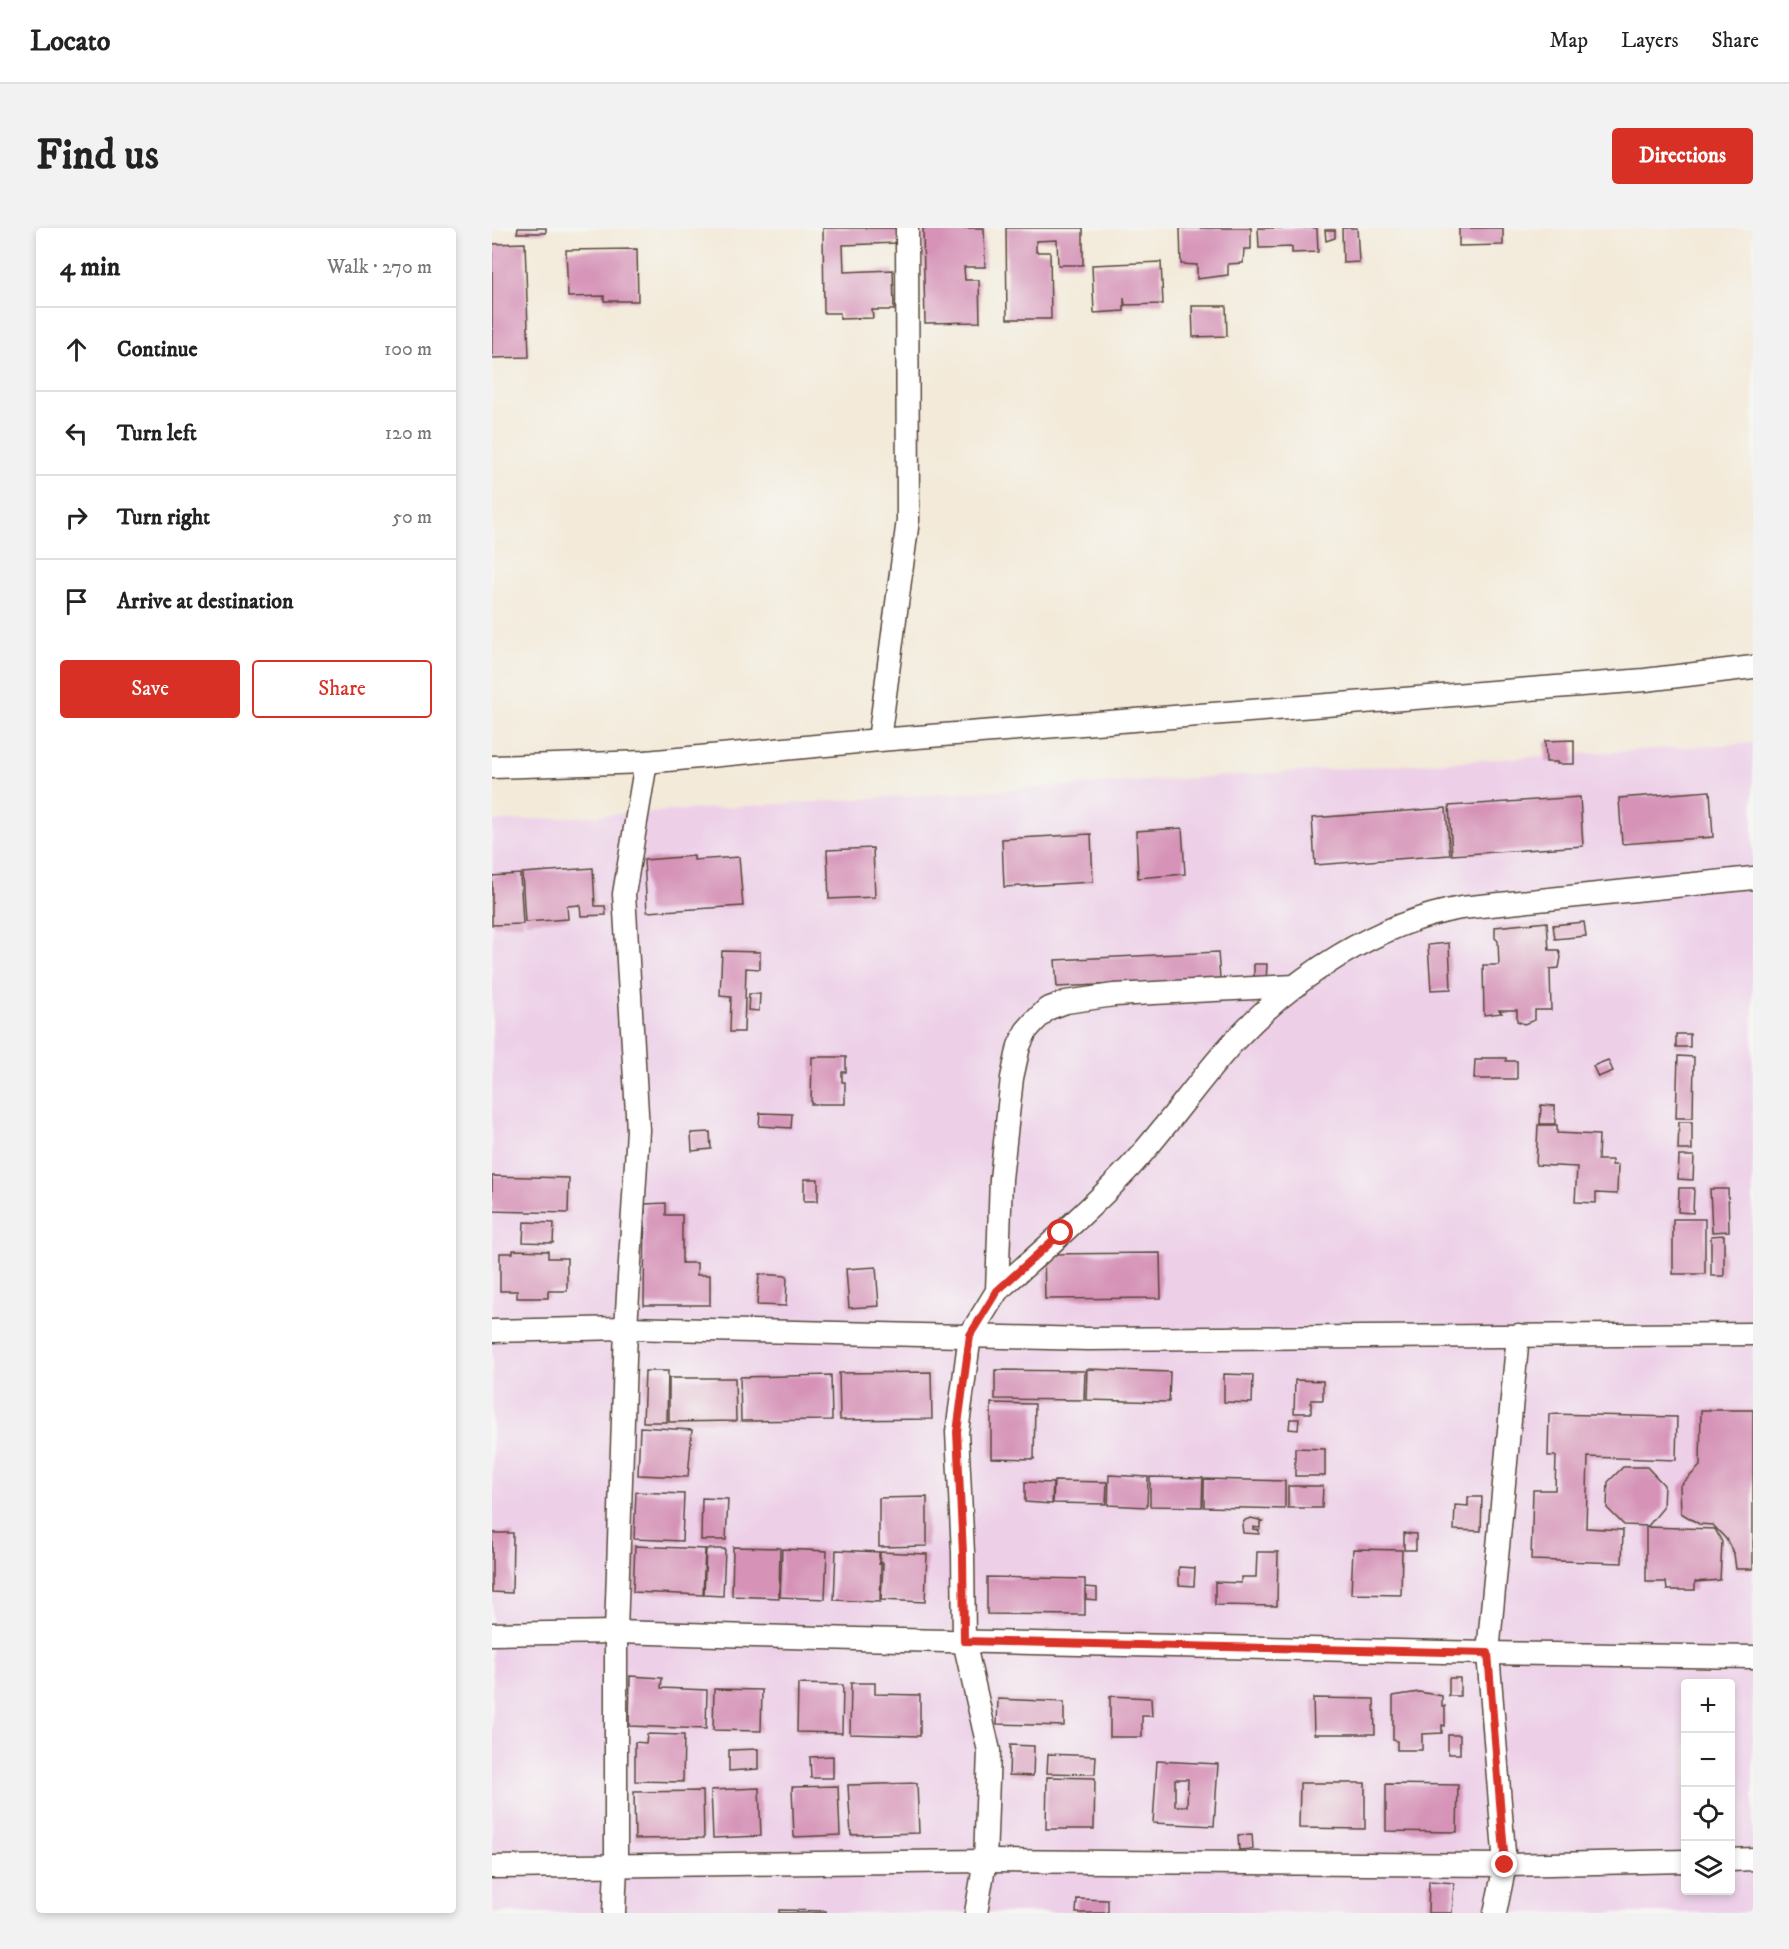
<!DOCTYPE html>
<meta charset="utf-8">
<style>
body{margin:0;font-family:"IM FELL DW Pica",serif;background:#f2f2f2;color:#222}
.controls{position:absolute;right:18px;bottom:18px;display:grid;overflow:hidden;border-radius:6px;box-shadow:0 3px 9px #0003}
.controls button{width:54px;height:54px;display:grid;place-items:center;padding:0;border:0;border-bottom:2px solid #e0e0e0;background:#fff;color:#222;font:30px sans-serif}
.stop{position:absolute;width:18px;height:18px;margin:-14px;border:4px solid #d93025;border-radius:50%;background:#fff}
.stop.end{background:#d93025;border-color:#fff;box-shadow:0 2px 6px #0008}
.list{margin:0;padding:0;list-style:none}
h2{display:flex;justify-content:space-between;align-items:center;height:78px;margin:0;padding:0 24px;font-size:26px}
h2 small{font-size:20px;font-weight:400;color:#767676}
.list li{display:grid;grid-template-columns:39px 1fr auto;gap:18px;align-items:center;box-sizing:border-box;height:84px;padding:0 24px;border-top:2px solid #e0e0e0}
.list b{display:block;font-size:22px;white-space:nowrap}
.list em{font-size:20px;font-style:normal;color:#767676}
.actions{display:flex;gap:12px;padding:18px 24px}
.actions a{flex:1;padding:14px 0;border:2px solid #d93025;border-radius:6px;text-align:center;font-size:21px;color:#d93025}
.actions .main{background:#d93025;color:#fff}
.icon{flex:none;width:33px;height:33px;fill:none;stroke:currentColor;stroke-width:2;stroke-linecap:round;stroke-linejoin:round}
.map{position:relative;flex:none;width:1261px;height:1685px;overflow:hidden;border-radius:6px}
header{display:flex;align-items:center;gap:36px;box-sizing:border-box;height:84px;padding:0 30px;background:#fff;border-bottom:2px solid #e0e0e0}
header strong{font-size:28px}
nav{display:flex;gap:33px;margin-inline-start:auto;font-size:21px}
.intro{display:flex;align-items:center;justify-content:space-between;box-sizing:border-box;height:144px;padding:0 36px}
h1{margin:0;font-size:42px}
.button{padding:15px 27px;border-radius:6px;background:#d93025;color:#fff;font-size:21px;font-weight:700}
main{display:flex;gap:36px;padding:0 36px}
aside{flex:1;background:#fff;border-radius:6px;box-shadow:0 3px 9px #0003}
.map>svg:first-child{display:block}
.built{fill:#edd0e8;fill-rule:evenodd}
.building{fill:#d693b7;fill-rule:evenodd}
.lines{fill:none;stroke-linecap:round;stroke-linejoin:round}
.street-casing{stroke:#57473a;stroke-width:25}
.street{stroke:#fff;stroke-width:22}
.route{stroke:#d93025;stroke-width:8}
</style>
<header>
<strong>Locato</strong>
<nav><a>Map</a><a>Layers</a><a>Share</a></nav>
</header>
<div class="intro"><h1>Find us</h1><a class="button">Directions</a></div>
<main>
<aside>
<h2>4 min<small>Walk · 270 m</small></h2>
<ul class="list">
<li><svg class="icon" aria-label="ahead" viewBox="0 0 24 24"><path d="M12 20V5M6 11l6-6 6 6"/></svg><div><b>Continue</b></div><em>100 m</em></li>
<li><svg class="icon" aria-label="left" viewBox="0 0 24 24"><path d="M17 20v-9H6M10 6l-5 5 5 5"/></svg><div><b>Turn left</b></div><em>120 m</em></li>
<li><svg class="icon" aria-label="right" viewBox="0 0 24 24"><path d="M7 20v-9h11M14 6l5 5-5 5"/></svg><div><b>Turn right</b></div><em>50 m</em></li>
<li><svg class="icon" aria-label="arrive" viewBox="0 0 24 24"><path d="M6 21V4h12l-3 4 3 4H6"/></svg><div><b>Arrive at destination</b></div></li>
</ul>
<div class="actions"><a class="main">Save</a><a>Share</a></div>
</aside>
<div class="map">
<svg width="1261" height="1685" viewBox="0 0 1261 1685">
<rect width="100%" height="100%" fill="#f6f6f2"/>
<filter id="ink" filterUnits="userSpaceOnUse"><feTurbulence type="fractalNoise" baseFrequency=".0167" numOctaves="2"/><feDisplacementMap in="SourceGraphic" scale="12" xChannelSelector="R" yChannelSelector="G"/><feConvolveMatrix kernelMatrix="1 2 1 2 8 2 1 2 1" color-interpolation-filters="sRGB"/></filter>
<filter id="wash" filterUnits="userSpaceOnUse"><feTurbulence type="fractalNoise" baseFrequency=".008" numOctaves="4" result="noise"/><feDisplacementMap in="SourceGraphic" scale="24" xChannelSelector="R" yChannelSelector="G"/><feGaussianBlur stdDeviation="1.35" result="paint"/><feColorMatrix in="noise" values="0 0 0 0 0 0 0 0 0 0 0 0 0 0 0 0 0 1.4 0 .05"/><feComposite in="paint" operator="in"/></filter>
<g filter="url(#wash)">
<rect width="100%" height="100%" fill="#f3ead9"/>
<path class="built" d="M1261 515V1685H0V594ZM1194 1456H1238V1662H1194Z"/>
<g id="blocks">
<g class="building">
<polygon points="26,0 54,0 54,5 25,5"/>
<polygon points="331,0 407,0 405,15 351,17 352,44 401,42 402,82 380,82 381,90 348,91 348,85 332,85"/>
<polygon points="431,0 492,0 493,39 472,39 473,52 487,52 488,94 433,95"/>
<polygon points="514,0 591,0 591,37 566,37 565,12 544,13 544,24 558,24 559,91 515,91"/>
<polygon points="688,0 759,0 759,21 752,21 751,35 736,36 736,47 705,51 705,37 689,36"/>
<polygon points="766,0 825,0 826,24 800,25 800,19 767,20"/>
<polygon points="850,0 865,0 867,34 851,35"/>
<polygon points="967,0 1011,0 1011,17 967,18"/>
<polygon points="833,2 843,2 843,10 834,13"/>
<polygon points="33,15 37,129 0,130 0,16"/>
<polygon points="145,21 146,73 112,73 112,68 76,69 74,22"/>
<polygon points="669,34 671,76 633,77 632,70 632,83 602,85 600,37"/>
<polygon points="700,78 734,78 735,108 701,109"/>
<polygon points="1082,512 1082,536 1065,536 1065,534 1054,534 1053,513"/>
<polygon points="1218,563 1221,609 1130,616 1127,570"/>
<polygon points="1088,569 1091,618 960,627 957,578"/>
<polygon points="954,580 958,627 823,637 820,590"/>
<polygon points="690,600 693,646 646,650 644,603"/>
<polygon points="599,606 601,654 512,659 510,611"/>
<polygon points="381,620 383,669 337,671 335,622"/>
<polygon points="202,628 202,632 247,629 251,678 155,684 152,632"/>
<polygon points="101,640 103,678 113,678 114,687 89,688 88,677 75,678 76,691 33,694 30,645"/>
<polygon points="28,646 31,696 0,697 0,648"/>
<polygon points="1055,694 1057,722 1067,722 1069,729 1067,740 1058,741 1059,782 1043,782 1043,792 1032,796 1025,793 1025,782 1007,782 1010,785 992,787 991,737 1007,737 1006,713 1003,710 1003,699"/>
<polygon points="1092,694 1094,708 1063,711 1061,697"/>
<polygon points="957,715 959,761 939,762 936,717"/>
<polygon points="230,723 268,724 268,741 254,740 252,804 238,804 239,769 228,768"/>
<polygon points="726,724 728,751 565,759 563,732"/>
<polygon points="762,736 775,736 774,754 762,753"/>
<polygon points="257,766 268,766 267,783 256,782"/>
<rect x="1184" y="806" width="14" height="13"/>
<polygon points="1186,828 1202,829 1201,890 1184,890"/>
<polygon points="320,829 354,829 354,844 350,844 350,854 353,854 353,876 319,876"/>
<polygon points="990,830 1014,830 1014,833 1025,833 1025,851 982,851 983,832 990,832"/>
<polygon points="1116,832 1121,843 1106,849 1101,838"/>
<polygon points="1049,877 1063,878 1063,896 1048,896"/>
<polygon points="268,885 300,886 299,900 267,898"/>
<polygon points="1187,894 1200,894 1200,922 1186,922"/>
<polygon points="1046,897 1065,897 1065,905 1107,907 1106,932 1120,932 1120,937 1126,937 1125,966 1104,965 1104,975 1083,974 1085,939 1044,937"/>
<polygon points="218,904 219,921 200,923 199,905"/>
<polygon points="1187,928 1202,928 1201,952 1186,951"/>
<polygon points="0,948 77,950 76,985 0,983"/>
<rect x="312" y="951" width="14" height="22"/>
<polygon points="1187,960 1202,960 1201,985 1186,984"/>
<polygon points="1218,961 1236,961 1237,1003 1220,1004"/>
<polygon points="174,975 174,987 190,987 190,1035 205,1035 205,1047 218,1047 218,1077 152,1077 153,976"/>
<rect x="1181" y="991" width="32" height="55"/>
<polygon points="32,994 62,995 61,1015 31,1014"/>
<polygon points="1232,1007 1232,1048 1219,1048 1219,1008"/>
<polygon points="21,1022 56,1023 56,1030 75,1030 75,1063 56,1063 56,1070 25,1070 25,1063 8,1063 8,1025 21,1025"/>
<polygon points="668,1025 669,1070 553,1071 552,1026"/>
<polygon points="384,1039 387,1078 357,1080 354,1041"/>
<polygon points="267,1046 295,1048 294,1078 265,1077"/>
<polygon points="595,1141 678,1144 677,1174 594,1172"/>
<polygon points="503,1142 593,1143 592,1172 503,1171"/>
<polygon points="153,1143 176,1143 175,1194 151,1194"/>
<polygon points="439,1144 440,1191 348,1192 347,1145"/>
<polygon points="732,1146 761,1147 760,1175 732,1174"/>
<polygon points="339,1147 340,1192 249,1193 248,1149"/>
<polygon points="177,1150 243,1150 244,1193 177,1194"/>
<polygon points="803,1152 831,1153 831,1172 819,1172 819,1185 802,1185"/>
<polygon points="499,1175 543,1176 542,1231 499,1230"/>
<polygon points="1209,1182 1261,1182 1261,1341 1244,1341 1242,1326 1234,1311 1221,1297 1207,1296 1189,1285 1188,1258 1208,1238"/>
<polygon points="1057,1186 1185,1189 1184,1232 1096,1229 1094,1300 1131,1302 1130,1335 1039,1332 1041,1262 1063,1262 1064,1228 1056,1228"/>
<polygon points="798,1191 807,1191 806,1202 797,1201"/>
<polygon points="148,1199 200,1202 196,1249 146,1247"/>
<polygon points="803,1220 833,1221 833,1248 803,1248"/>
<polygon points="1131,1239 1155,1239 1172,1257 1171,1280 1156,1298 1132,1297 1115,1280 1116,1254"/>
<polygon points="617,1247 656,1249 655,1279 616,1277"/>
<polygon points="658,1249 711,1250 710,1279 658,1278"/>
<polygon points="712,1251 793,1253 793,1281 712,1279"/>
<polygon points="562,1253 615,1254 614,1276 561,1275"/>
<polygon points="533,1254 561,1255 560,1276 533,1274"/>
<polygon points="796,1258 831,1258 830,1280 796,1280"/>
<polygon points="144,1264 192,1266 190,1313 142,1311"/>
<polygon points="435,1269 435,1318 387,1319 387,1270"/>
<polygon points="976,1269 990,1269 989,1303 962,1302 963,1277 976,1278"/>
<polygon points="210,1270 236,1271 234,1312 209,1312"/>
<polygon points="759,1290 771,1293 768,1294 768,1300 761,1299 761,1301 767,1302 767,1306 751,1305 750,1297 753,1292"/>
<polygon points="1154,1299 1223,1301 1230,1314 1228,1352 1203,1354 1203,1362 1175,1362 1174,1354 1154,1354"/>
<polygon points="0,1305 21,1305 20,1365 0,1364"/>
<polygon points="912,1305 924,1306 924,1322 912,1322"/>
<polygon points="143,1318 213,1321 211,1367 141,1364"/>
<polygon points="241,1319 288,1320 287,1370 240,1368"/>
<polygon points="214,1321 233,1321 231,1368 212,1367"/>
<polygon points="290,1321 335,1323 333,1371 288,1369"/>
<polygon points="861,1321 910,1322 909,1367 859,1366"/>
<polygon points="344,1322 387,1324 387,1336 389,1336 388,1374 342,1372"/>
<polygon points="388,1324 435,1326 433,1374 389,1372 391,1335 388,1335"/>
<polygon points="765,1324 786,1324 785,1378 723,1377 723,1354 749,1355 749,1349 764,1349"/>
<polygon points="687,1339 703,1340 702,1358 687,1357"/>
<polygon points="495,1349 593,1351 593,1387 495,1386"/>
<polygon points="594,1359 605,1360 605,1372 594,1371"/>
<polygon points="138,1448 170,1450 169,1460 215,1462 214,1501 137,1498"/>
<rect x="957" y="1450" width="11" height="18"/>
<polygon points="359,1455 383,1455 383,1466 428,1467 428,1508 358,1506"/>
<polygon points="306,1456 351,1457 350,1505 305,1504"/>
<polygon points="222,1461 270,1462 269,1503 221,1502"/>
<polygon points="927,1464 950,1468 950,1478 953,1478 953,1498 950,1497 950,1505 930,1506 930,1522 905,1522 905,1513 901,1512 901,1468"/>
<polygon points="618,1468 659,1470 660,1488 650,1488 650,1509 618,1509"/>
<polygon points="821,1470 882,1471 883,1506 822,1506"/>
<polygon points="506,1471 572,1474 572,1498 505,1496"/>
<polygon points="155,1506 192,1507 191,1554 143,1553 143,1514 154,1515"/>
<rect x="956" y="1507" width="12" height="19"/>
<polygon points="518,1517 542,1518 541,1548 517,1547"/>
<polygon points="266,1521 266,1541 237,1543 237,1522"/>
<polygon points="556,1526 604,1528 603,1546 555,1545"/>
<polygon points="341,1528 341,1550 319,1550 318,1529"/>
<path d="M665 1533 726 1536 722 1598 661 1595ZM683 1551H696L695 1578H683Z"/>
<polygon points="555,1549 603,1550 602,1601 554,1601"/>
<polygon points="425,1555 427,1605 359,1607 356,1557"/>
<polygon points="808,1555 873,1555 873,1601 807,1600"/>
<polygon points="894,1556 966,1557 965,1604 894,1603"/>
<polygon points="346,1558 348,1607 302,1609 300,1559"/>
<polygon points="267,1560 269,1608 221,1610 219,1562"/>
<polygon points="211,1563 212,1610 143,1611 142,1564"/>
<polygon points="760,1606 761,1621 747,1622 746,1607"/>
<polygon points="937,1653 962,1655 960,1685 936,1685"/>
<polygon points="585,1671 616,1672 616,1685 584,1685"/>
<polygon points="287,1682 334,1683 334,1685 287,1685"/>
</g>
</g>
</g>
<g filter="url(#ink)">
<use href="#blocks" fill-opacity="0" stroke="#57473a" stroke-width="1.5"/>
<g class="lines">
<g class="street-casing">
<g id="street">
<polyline points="387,512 416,292 415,0"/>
<polyline points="0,539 154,534 387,512 1153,452 1261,439"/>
<path d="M505 1063C550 1023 596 984 638 939 676 898 707 851 745 810 804 748 885 695 969 680L1261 650"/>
<polyline points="0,1103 134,1100 596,1111 1261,1106"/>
<polyline points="0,1406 124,1404 364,1411 996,1425 1261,1429"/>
<polyline points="1238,1632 1261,1631"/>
<polyline points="0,1639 493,1633 1013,1637 1194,1633"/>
<polyline points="122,1685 124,1638 124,1404 134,1100 146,902 132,666 154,534"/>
<polyline points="484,1685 493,1633 497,1523 472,1413 471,1325 465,1204 478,1107 505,1063 509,951 520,850 527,818 534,803 542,794 555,781 574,774 622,767 804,758"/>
<polyline points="1003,1685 1013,1637 996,1425 1026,1107"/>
</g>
</g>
<use href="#street" class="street"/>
</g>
</g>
<g class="lines" filter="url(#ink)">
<polyline class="route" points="569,1005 505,1063 478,1107 465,1204 471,1325 472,1413 996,1425 1013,1637"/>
</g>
</svg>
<div class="controls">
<button>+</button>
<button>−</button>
<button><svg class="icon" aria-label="locate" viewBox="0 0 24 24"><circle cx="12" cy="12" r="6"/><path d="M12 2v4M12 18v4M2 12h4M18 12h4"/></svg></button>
<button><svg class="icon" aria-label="layers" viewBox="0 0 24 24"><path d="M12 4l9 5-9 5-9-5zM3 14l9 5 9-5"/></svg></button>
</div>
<div class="stop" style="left:569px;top:1005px"></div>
<div class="stop end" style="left:1013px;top:1637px"></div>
</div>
</main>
